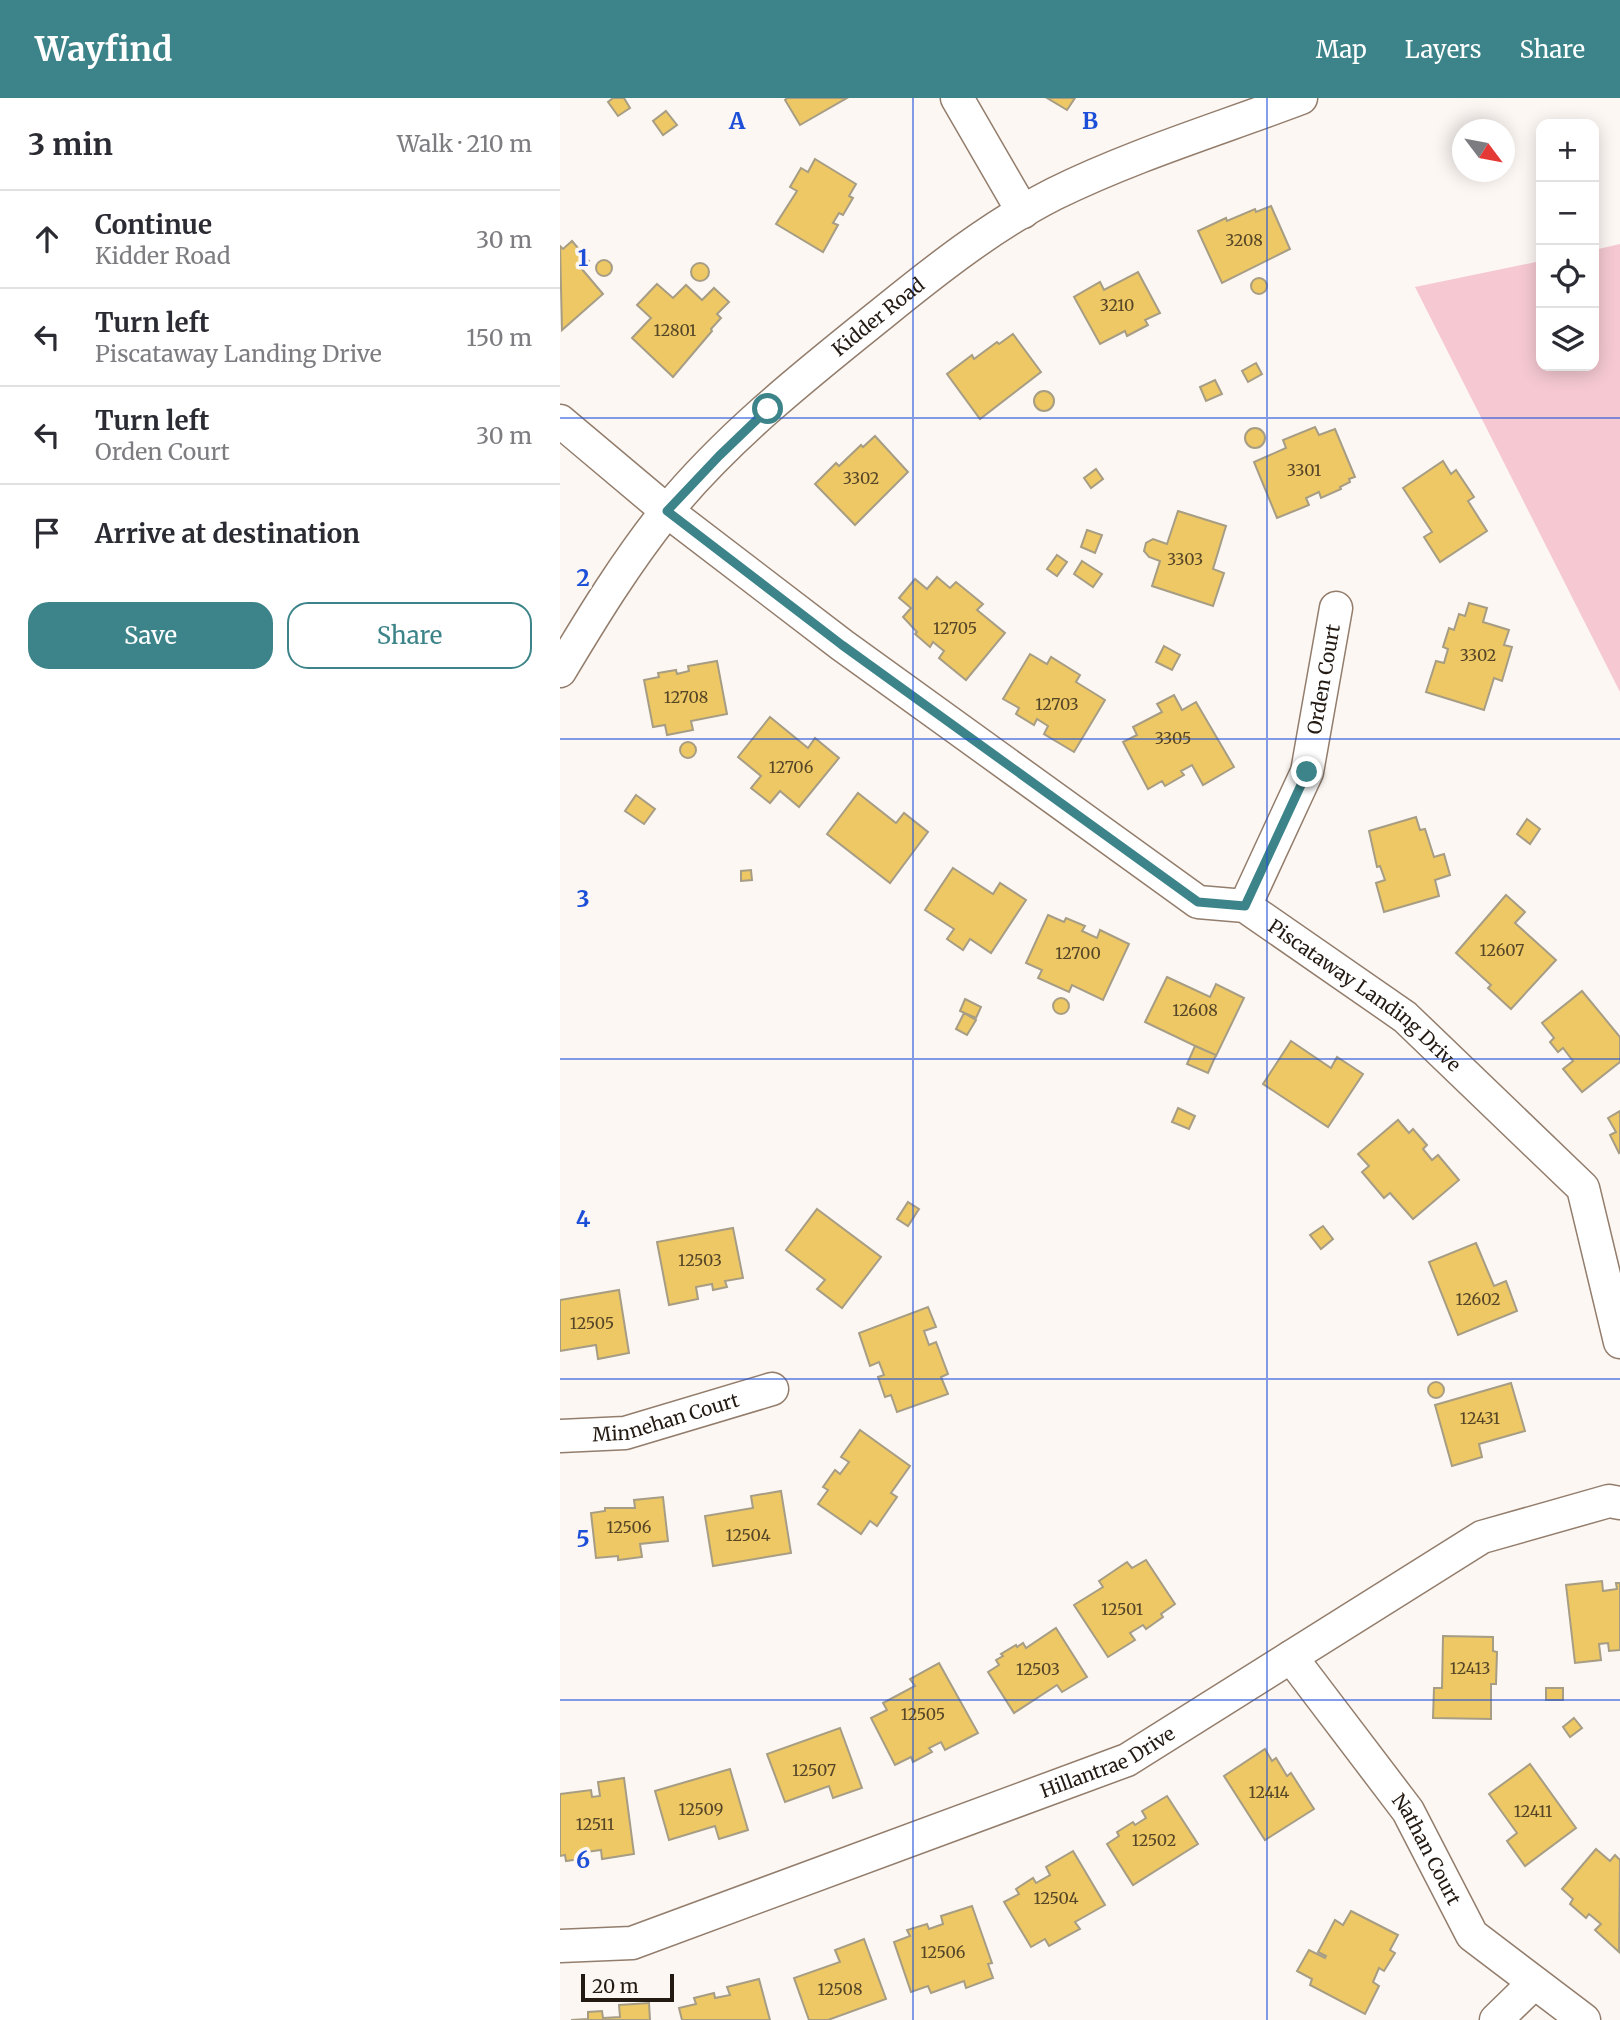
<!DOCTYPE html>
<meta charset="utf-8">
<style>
body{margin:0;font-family:Merriweather,serif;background:#f7f7f7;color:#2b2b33}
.controls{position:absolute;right:21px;top:21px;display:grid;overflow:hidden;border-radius:14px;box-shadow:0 4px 18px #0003}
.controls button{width:63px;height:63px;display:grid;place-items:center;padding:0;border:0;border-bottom:2px solid #e1e1e2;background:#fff;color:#2b2b33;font:35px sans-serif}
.compass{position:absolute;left:892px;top:21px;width:63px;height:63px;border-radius:50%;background:#fff;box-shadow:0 4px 18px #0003;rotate:122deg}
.scale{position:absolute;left:21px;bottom:18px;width:93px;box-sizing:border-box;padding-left:7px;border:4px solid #231a13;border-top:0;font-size:19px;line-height:24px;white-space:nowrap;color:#231a13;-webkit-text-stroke:5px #fcf7f3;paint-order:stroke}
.stop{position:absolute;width:21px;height:21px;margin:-16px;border:5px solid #3c8489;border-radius:50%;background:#fff}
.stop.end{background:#3c8489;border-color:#fff;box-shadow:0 2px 7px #0008}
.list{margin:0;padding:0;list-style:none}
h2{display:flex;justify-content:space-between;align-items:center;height:91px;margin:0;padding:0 28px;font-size:30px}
h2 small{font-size:23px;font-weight:400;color:#7c7c81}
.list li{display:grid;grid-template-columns:46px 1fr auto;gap:21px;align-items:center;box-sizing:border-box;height:98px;padding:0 28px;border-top:2px solid #e1e1e2}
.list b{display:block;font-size:26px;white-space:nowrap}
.list p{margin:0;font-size:23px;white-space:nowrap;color:#7c7c81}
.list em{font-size:23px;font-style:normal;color:#7c7c81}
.actions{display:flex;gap:14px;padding:21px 28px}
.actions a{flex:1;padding:16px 0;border:2px solid #3c8489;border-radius:21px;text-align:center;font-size:24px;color:#3c8489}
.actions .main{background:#3c8489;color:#fff}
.icon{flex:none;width:38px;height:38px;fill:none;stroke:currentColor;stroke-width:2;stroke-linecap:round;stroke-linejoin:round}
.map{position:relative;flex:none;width:1060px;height:1922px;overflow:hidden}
header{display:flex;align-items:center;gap:42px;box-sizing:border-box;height:98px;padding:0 35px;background:#3c8489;color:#fff}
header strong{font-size:33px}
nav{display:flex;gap:38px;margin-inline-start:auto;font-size:24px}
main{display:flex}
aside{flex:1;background:#fff}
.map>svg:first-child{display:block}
.green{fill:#f6c9d2}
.building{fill:#edc864;stroke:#a79d84;stroke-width:2}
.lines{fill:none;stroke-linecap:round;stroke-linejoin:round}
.street-casing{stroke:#937d6c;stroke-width:35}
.street{stroke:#fff;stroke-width:32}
.route{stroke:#3c8489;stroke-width:9}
.grid{fill:none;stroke:#1d4ed8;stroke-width:2;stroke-opacity:0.55}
.labels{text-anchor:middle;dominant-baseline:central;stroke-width:7;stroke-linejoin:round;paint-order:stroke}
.number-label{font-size:16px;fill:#564627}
.street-label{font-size:19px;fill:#231a13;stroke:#fcf7f3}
.grid-label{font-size:23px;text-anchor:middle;font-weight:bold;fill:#1d4ed8;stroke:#fcf7f3;stroke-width:7;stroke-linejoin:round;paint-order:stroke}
</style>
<header>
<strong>Wayfind</strong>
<nav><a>Map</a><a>Layers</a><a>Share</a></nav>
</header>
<main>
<aside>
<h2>3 min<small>Walk · 210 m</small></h2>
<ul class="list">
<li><svg class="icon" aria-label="ahead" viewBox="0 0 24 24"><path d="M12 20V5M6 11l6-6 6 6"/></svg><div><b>Continue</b><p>Kidder Road</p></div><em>30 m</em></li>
<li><svg class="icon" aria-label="left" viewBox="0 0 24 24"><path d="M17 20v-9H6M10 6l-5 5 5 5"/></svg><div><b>Turn left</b><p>Piscataway Landing Drive</p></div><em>150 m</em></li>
<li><svg class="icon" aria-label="left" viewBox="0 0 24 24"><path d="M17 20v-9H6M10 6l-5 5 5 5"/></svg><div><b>Turn left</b><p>Orden Court</p></div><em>30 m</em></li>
<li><svg class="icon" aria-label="arrive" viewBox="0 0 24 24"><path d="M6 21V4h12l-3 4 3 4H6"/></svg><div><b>Arrive at destination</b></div></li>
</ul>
<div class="actions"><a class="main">Save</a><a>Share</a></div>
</aside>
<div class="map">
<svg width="1060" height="1922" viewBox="0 0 1060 1922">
<rect width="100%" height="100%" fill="#fcf7f3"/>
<polygon class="green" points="1060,146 1060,594 855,189 981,163 981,268 1034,268 1034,152"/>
<g class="building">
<polygon points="53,0 64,0 70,10 58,18 48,4"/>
<polygon points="227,0 287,0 240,27 225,2"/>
<polygon points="487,0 515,0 507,12"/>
<polygon points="106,13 117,27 103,37 93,23"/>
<polygon points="255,61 296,86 289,98 293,100 283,117 279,115 273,125 278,127 263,154 216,126 237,93 230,89 241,70 248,74"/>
<polygon points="711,108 730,151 662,185 638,133 666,120 667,123 695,111 696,114"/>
<polygon points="12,143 29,163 21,170 43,196 2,232 0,148 3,151"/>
<circle cx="44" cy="170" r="8"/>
<circle cx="140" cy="174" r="9"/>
<polygon points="578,174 600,215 585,222 588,227 567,238 565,233 540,246 514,199 540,184 544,192"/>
<circle cx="699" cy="188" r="8"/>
<polygon points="97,186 113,200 126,187 142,202 154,190 169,204 157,216 161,220 151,231 152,233 113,279 72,240 91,220 77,207"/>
<polygon points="453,236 481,274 420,321 387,276 412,257 414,261 437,244 439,246"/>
<polygon points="696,265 702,276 688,284 682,273"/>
<polygon points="655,282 662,296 646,303 640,289"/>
<circle cx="484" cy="303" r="10"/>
<polygon points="755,329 759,337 775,331 795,379 789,381 790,384 780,389 781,391 761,400 759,394 746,400 749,407 717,420 694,364 726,350 723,342"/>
<circle cx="695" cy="340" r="10"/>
<polygon points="315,338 348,374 295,427 255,386 276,365 279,368 301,347 303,349"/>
<polygon points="883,363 891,376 896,372 914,399 908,403 927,433 880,464 864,439 872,434 843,390"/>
<polygon points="536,371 543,381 531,390 524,380"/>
<polygon points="618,413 666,428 653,471 664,475 653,508 592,488 600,463 589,459 584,453 586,445 593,441 607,446"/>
<polygon points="527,432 542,437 535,455 521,449"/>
<polygon points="497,457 507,464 497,478 487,471"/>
<polygon points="522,463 542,476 533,489 514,476"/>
<polygon points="377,479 390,490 396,484 423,506 417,512 445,535 406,582 379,560 384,553 373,544 370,549 355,536 357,534 343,519 351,510 339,500 355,481 367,491"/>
<polygon points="909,505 927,510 923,524 949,532 944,547 952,549 942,583 934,580 924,612 866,594 876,563 884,565 888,551 883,549 889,530 894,532 899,516 905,518"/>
<polygon points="604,548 620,557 612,572 596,564"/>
<polygon points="470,556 487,566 491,559 520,577 516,584 545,602 514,654 484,636 488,628 477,621 474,627 456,616 459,610 443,601"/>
<polygon points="157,563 167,616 131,623 133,632 107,637 105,627 93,629 84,582 99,579 98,575 116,572 117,576 129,573 128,568"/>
<polygon points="614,597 622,612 636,604 674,669 643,687 632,667 621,673 624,677 605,688 602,683 588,691 563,644 577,637 573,629 602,614 597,606"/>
<polygon points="210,619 248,650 255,640 279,660 239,709 220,693 210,705 191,690 201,678 178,659"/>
<circle cx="128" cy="652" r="8"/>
<polygon points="298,695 336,725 344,715 368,734 330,785 267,736"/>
<polygon points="76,697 95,711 84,726 65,713"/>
<polygon points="856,719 860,732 865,731 874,759 884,756 890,777 875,782 879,798 824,814 816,785 825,782 820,768 817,769 809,733"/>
<polygon points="967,721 980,731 970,746 957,736"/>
<polygon points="393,770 433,796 440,785 466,802 431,855 410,841 403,852 387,841 394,831 365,812"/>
<polygon points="191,772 192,782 181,783 181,773"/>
<polygon points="946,797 965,814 955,825 996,862 951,911 928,890 931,887 896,855"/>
<polygon points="488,817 504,824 506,820 525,828 522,833 537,840 540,832 569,846 543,902 512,887 509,894 478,880 482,872 466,865"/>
<polygon points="607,879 650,899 656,886 684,900 656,958 585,924"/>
<polygon points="1022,893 1060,939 1060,964 1022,994 1003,971 1013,963 1003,950 998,954 990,944 994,940 982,925"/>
<circle cx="501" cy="908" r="8"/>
<polygon points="405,901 421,909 416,920 400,913"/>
<polygon points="404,915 416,922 407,937 396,931"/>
<polygon points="731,943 771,970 777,959 803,976 768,1029 703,986"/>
<polygon points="635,948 656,957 648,975 627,966"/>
<polygon points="618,1010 635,1018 629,1031 612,1024"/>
<polygon points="1060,1013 1060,1054 1059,1055 1050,1037 1056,1034 1048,1020"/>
<polygon points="838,1022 849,1035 853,1031 867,1047 863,1051 872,1062 878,1057 899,1082 853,1121 830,1095 824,1100 802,1074 809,1068 798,1056"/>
<polygon points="348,1104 359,1111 348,1128 337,1121"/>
<polygon points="257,1111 321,1159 282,1210 257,1191 265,1182 226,1152"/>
<polygon points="763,1128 773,1141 761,1151 750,1137"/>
<polygon points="173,1130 183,1180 165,1183 167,1189 153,1192 152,1186 136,1189 138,1201 109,1207 97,1144"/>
<polygon points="916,1145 934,1188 946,1183 957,1213 898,1237 869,1164"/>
<polygon points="59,1192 69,1255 38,1261 36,1247 0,1253 0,1202"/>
<polygon points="368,1209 376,1229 364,1233 369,1247 376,1244 388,1276 381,1279 388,1296 337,1314 331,1297 325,1299 318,1279 324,1277 319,1264 310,1268 299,1235"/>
<circle cx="876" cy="1292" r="8"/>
<polygon points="951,1285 965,1333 919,1346 922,1359 892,1368 875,1307"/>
<polygon points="300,1332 350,1368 331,1395 337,1399 317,1428 310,1423 301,1436 258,1406 268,1392 263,1389 275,1372 280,1376 289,1364 281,1359"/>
<polygon points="221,1393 231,1455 153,1468 145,1418 193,1410 191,1398"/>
<polygon points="103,1399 108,1443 80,1446 82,1459 58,1462 58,1458 36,1460 31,1415 45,1413 45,1410 75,1410 74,1402"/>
<polygon points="586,1462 615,1506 601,1516 603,1519 586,1531 583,1527 570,1535 575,1542 548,1559 514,1507 543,1489 539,1483 567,1464 572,1470"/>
<polygon points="1042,1483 1043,1493 1057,1491 1056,1485 1060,1485 1060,1552 1049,1553 1048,1545 1039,1546 1041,1562 1015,1565 1006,1487"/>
<polygon points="496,1530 527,1579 502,1594 497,1587 454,1615 428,1574 439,1567 436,1562 443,1558 441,1556 456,1547 457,1549 463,1545 466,1550"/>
<polygon points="883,1538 933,1539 933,1553 937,1554 936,1586 931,1586 931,1621 873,1620 874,1590 882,1590"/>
<polygon points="379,1565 418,1635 385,1652 381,1644 369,1650 372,1654 353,1664 351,1659 335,1667 311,1620 327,1612 323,1605 355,1588 350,1581"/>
<rect x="986" y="1590" width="17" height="12"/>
<polygon points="1014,1620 1022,1630 1010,1639 1003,1629"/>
<polygon points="280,1630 302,1690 273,1700 269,1688 225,1704 207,1656"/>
<polygon points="705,1651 712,1663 716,1660 727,1678 731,1675 754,1711 705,1742 664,1678"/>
<polygon points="970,1666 1016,1730 965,1768 947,1743 957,1735 929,1696"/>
<polygon points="170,1671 188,1732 159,1741 155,1728 109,1742 95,1693"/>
<polygon points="64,1680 74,1756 42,1761 41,1752 26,1754 27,1760 6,1763 5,1757 0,1758 0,1696 31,1692 32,1699 40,1698 38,1684"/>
<polygon points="607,1698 638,1746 573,1787 547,1746 559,1738 557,1734 573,1724 575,1727 586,1720 582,1713"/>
<polygon points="1036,1751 1050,1763 1055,1757 1060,1762 1059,1854 1035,1832 1041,1826 1029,1816 1026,1820 1010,1806 1013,1801 1002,1791"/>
<polygon points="513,1753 545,1807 515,1824 520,1831 489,1848 485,1841 471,1849 444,1804 459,1796 456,1791 473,1780 476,1785 490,1777 486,1769"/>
<polygon points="412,1808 432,1865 428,1866 433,1880 406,1890 404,1883 371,1895 368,1888 351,1894 334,1844 350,1838 347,1832 367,1826 369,1831 383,1826 381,1818"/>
<polygon points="791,1813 838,1837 830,1852 835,1855 824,1873 819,1870 813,1884 819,1888 805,1916 750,1887 752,1881 737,1873 749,1852 765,1860 766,1858 758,1854 775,1822 783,1827"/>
<polygon points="304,1841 326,1901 268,1922 249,1922 234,1880 280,1864 275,1852"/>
<polygon points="199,1881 210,1922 122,1922 119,1910 136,1906 134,1900 154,1895 155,1900 170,1897 167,1889"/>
<polygon points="89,1905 90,1922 11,1922 28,1921 28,1914 42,1913 43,1920 60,1919 59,1907"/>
</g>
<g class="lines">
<g class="street-casing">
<g id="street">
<polyline points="397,0 463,114"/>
<path id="s1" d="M0 323 107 413 282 547 638 804 685 808 845 919 1023 1090 1060 1244"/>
<path id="s2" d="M0 573C33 518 66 464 106 414 168 338 248 275 324 214 377 171 433 127 494 96 573 57 659 31 741 0"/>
<path id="s3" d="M685 808 747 674 776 510"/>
<path id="s4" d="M0 1338 65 1335 212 1291"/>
<path id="s5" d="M731 1559 848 1713 912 1837 1024 1922"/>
<path id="s6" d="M0 1848 72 1845 567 1662 922 1439 1049 1403 1060 1405"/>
<polyline points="936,1922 974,1885"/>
</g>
</g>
<use href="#street" class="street"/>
</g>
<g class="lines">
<polyline class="route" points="208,311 159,358 107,413 282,547 638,804 685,808 747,674"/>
</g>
<path class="grid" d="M353 0V1922M707 0V1922M0 320H1060M0 641H1060M0 961H1060M0 1281H1060M0 1602H1060"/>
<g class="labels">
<g class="number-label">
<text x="684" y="142">3208</text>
<text x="557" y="207">3210</text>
<text x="115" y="232">12801</text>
<text x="744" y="372">3301</text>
<text x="301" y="380">3302</text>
<text x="625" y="461">3303</text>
<text x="395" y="530">12705</text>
<text x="918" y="557">3302</text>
<text x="126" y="599">12708</text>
<text x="497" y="606">12703</text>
<text x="613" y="640">3305</text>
<text x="231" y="669">12706</text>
<text x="942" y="852">12607</text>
<text x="518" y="855">12700</text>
<text x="635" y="912">12608</text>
<text x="140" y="1162">12503</text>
<text x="918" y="1201">12602</text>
<text x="32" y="1225">12505</text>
<text x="920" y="1320">12431</text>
<text x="69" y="1429">12506</text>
<text x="188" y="1437">12504</text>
<text x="562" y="1511">12501</text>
<text x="910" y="1570">12413</text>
<text x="478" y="1571">12503</text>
<text x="363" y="1616">12505</text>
<text x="254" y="1672">12507</text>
<text x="709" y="1694">12414</text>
<text x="141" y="1711">12509</text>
<text x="973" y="1713">12411</text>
<text x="35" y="1726">12511</text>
<text x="594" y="1742">12502</text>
<text x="496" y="1800">12504</text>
<text x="383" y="1854">12506</text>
<text x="280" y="1891">12508</text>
</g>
<g class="street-label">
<text stroke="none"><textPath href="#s2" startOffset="480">Kidder Road</textPath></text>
<text stroke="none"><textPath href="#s3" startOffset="242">Orden Court</textPath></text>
<text stroke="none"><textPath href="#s1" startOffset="996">Piscataway Landing Drive</textPath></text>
<text stroke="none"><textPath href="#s4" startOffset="108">Minnehan Court</textPath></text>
<text stroke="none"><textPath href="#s6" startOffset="581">Hillantrae Drive</textPath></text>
<text stroke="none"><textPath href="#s5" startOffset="236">Nathan Court</textPath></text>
</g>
</g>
<g class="grid-label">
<text x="177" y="31">A</text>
<text x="530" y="31">B</text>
<text x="23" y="168">1</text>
<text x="23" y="488">2</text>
<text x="23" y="809">3</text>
<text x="23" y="1129">4</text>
<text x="23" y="1449">5</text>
<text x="23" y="1770">6</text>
</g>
</svg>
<div class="controls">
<button>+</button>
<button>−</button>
<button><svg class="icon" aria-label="locate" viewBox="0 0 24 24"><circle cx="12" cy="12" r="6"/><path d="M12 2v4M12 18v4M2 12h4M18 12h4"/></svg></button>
<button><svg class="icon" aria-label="layers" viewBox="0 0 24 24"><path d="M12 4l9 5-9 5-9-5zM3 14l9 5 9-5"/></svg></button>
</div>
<svg class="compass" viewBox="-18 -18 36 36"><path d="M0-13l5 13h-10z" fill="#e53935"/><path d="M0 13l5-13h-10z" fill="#7c7c81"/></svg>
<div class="scale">20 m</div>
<div class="stop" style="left:208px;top:311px"></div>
<div class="stop end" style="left:747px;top:674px"></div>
</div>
</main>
